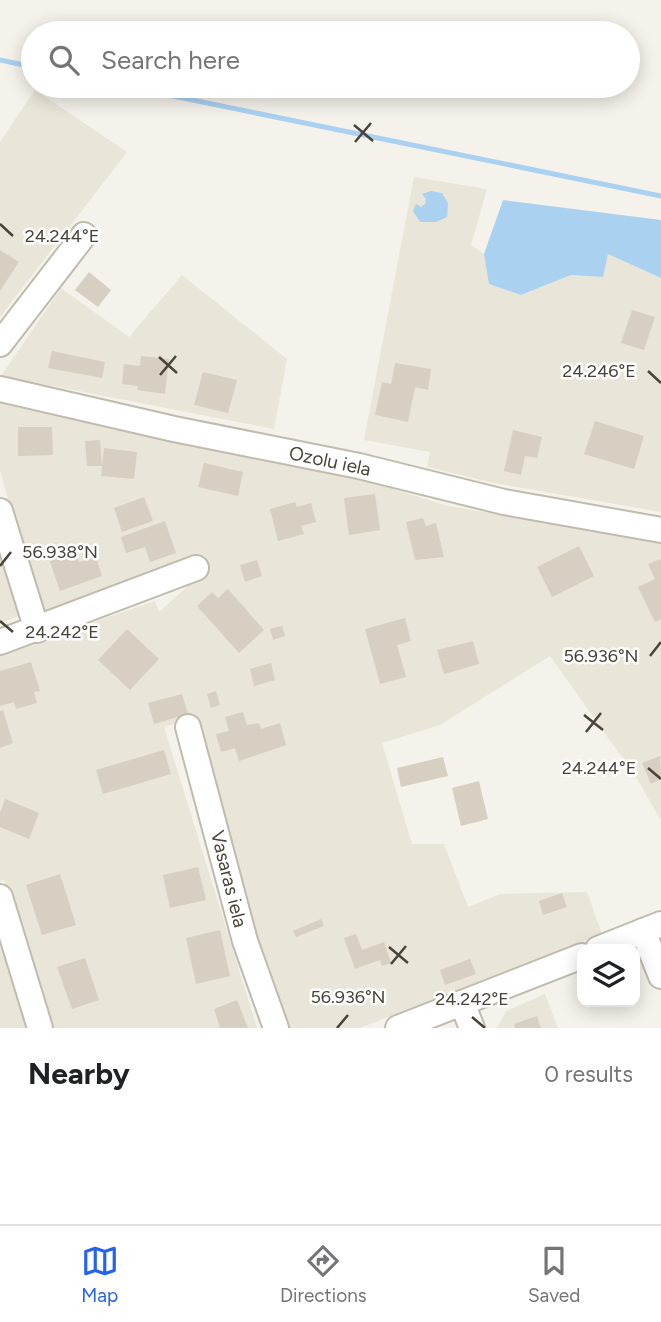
<!DOCTYPE html>
<meta charset="utf-8">
<style>
body{margin:0;font-family:Figtree,sans-serif;background:#f2f2f2;color:#202124}
.controls{position:absolute;right:21px;bottom:21px;display:grid;overflow:hidden;border-radius:14px;box-shadow:0 4px 18px #0003}
.controls button{width:63px;height:63px;display:grid;place-items:center;padding:0;border:0;border-bottom:2px solid #e0e0e0;background:#fff;color:#202124;font:35px sans-serif}
.list{margin:0;padding:0;list-style:none}
h2{display:flex;justify-content:space-between;align-items:center;height:91px;margin:0;padding:0 28px;font-size:30px}
h2 small{font-size:23px;font-weight:400;color:#757577}
.icon{flex:none;width:38px;height:38px;fill:none;stroke:currentColor;stroke-width:2;stroke-linecap:round;stroke-linejoin:round}
.map{position:relative;flex:none;width:661px;height:1028px;overflow:hidden}
.search{position:absolute;background:#fff;box-shadow:0 4px 18px #0003;left:21px;right:21px;top:21px;height:77px;display:flex;align-items:center;gap:18px;box-sizing:border-box;padding:0 24px;border-radius:38px;color:#757577;font-size:26px}
.sheet{height:196px;background:#fff}
nav{display:flex;justify-content:space-around;align-items:center;box-sizing:border-box;height:98px;border-top:2px solid #e0e0e0;background:#fff;font-size:19px;color:#757577}
nav a{display:grid;justify-items:center;gap:4px}
nav .on{color:#2563eb}
.map>svg:first-child{display:block}
.residential{fill:#e9e5d9}
.water{fill:#aad1f0}
.lines{fill:none;stroke-linecap:round;stroke-linejoin:round}
.stream{stroke:#aad1f0;stroke-width:5}
.building{fill:#d7cfc1}
.minor-casing{stroke:#c1bbae;stroke-width:28}
.minor{stroke:#fff;stroke-width:24}
.ticks{fill:none;stroke:#4a4339;stroke-width:2.5}
.labels{text-anchor:middle;dominant-baseline:central;stroke-width:5;stroke-linejoin:round;paint-order:stroke}
.street-label{font-size:19px;fill:#4a4339;stroke:#fff}
.ticks-label{font-size:18px;text-anchor:middle;fill:#4a4339;stroke:#fff;stroke-width:5;stroke-linejoin:round;paint-order:stroke}
</style>
<div class="map">
<svg width="661" height="1028" viewBox="0 0 661 1028">
<rect width="100%" height="100%" fill="#f5f2eb"/>
<g class="residential">
<polygon points="35,90 127,152 0,317 0,142"/>
<polygon points="414,177 487,189 471,245 484,254 490,284 521,295 571,275 602,277 608,254 661,278 661,512 494,483 427,467 430,452 364,440"/>
<polygon points="182,275 287,359 274,429 1,376 61,288 129,337"/>
<polygon points="0,402 63,414 192,447 316,465 448,506 661,542 661,821 636,777 550,656 440,725 382,743 412,844 444,844 468,907 500,894 587,892 602,934 360,1028 288,1028 267,975 196,717 164,727 257,1028 50,1028 4,880 0,881 0,654 155,601 159,612 209,567 205,556 39,612 0,470"/>
<polygon points="0,549 20,616 0,623"/>
<polygon points="0,946 25,1025 26,1028 0,1028"/>
<polygon points="545,994 558,1028 497,1028 506,1011"/>
</g>
<g class="water">
<polygon points="431,191 442,193 448,203 447,217 436,222 420,222 413,211 416,204 421,207 425,204 426,199 422,194"/>
<polygon points="503,200 661,220 661,278 608,254 603,277 571,275 521,295 489,284 484,254"/>
</g>
<g class="lines">
<g class="stream">
<polyline points="0,60 33,67"/>
<polyline points="124,86 661,196"/>
</g>
</g>
<g class="building">
<polygon points="0,250 19,262 0,291"/>
<polygon points="89,272 111,290 98,307 75,290"/>
<polygon points="632,310 655,317 644,350 621,343"/>
<polygon points="52,351 105,362 102,378 48,368"/>
<polygon points="141,356 169,359 165,394 137,390 138,386 122,384 124,364 140,366"/>
<polygon points="395,363 431,369 428,390 415,387 408,422 375,415 382,382 391,384"/>
<polygon points="203,372 237,380 228,413 194,405"/>
<polygon points="595,421 644,436 634,469 584,454"/>
<polygon points="18,427 52,427 53,455 18,456"/>
<polygon points="513,430 542,437 537,458 525,456 521,475 504,471"/>
<polygon points="100,440 102,466 87,466 85,441"/>
<polygon points="104,448 137,452 134,479 101,476"/>
<polygon points="204,463 243,472 238,496 198,487"/>
<polygon points="375,494 380,530 349,535 344,498"/>
<polygon points="144,497 153,521 122,532 114,508"/>
<polygon points="295,502 297,507 311,503 316,522 301,526 304,534 278,541 270,509"/>
<polygon points="423,518 426,526 436,523 444,557 415,560 406,522"/>
<polygon points="165,521 176,553 150,562 145,547 126,553 121,537"/>
<polygon points="579,546 594,576 552,597 537,567"/>
<polygon points="74,548 79,562 96,557 102,576 60,591 48,556"/>
<polygon points="661,559 661,619 655,622 638,587 655,579 648,564"/>
<polygon points="257,560 262,576 245,582 240,565"/>
<polygon points="228,589 264,630 239,653 197,606 212,592 218,598"/>
<polygon points="405,618 411,641 397,645 406,677 380,684 365,629"/>
<polygon points="282,626 285,636 273,640 270,629"/>
<polygon points="127,629 159,659 130,690 98,660"/>
<polygon points="473,641 479,664 444,674 437,650"/>
<polygon points="31,662 40,691 34,692 37,703 16,709 14,702 0,706 0,671"/>
<polygon points="271,663 275,680 254,686 250,669"/>
<polygon points="216,691 220,705 211,708 207,694"/>
<polygon points="182,694 188,714 154,724 148,703"/>
<polygon points="3,710 13,743 0,748 0,711"/>
<polygon points="243,712 247,725 259,723 261,729 280,723 286,745 239,761 235,748 221,752 216,734 229,731 225,717"/>
<polygon points="164,750 171,774 103,794 96,770"/>
<polygon points="660,756 661,779 651,784 642,763"/>
<polygon points="443,757 448,776 401,787 397,768"/>
<polygon points="479,781 488,819 461,826 452,788"/>
<polygon points="5,799 39,813 29,839 0,827 0,813"/>
<polygon points="198,867 206,900 170,908 163,875"/>
<polygon points="60,874 76,925 42,935 26,885"/>
<polygon points="562,893 567,907 543,915 539,901"/>
<polygon points="321,919 324,926 296,937 293,931"/>
<polygon points="220,930 230,976 196,984 186,938"/>
<polygon points="356,934 362,950 384,942 391,963 382,966 380,960 355,969 344,938"/>
<polygon points="85,958 99,1000 72,1009 57,967"/>
<polygon points="470,959 476,974 445,985 440,970"/>
<polygon points="237,1000 248,1028 220,1028 214,1009"/>
<polygon points="537,1016 541,1028 515,1028 514,1024"/>
</g>
<g class="lines">
<g class="minor-casing">
<g id="minor">
<polyline points="0,344 84,235"/>
<polyline points="0,389 174,429 359,466 504,502 661,530"/>
<polyline points="0,511 37,630"/>
<polyline points="0,642 196,568"/>
<polyline points="188,727 245,941 276,1028"/>
<polyline points="0,897 40,1028"/>
<polyline points="643,931 661,976"/>
<polyline points="598,949 661,924"/>
<polyline points="462,1003 472,1028"/>
<polyline points="398,1028 582,956"/>
</g>
</g>
<use href="#minor" class="minor"/>
</g>
<path class="ticks" d="M354 125 373 141M355 142 371 123M0 224 13 236M159 357 177 373M648 371 661 383M160 375 176 356M0 566 11 552M0 621 13 632M650 656 661 642M584 715 603 730M586 732 601 713M648 768 661 779M389 947 408 963M391 964 406 946M472 1017 485 1028M337 1028 348 1015"/>
<g class="labels">
<g class="street-label">
<text transform="translate(330 461) rotate(12)">Ozolu iela</text>
<text transform="translate(229 879) rotate(76)">Vasaras iela</text>
</g>
</g>
<g class="ticks-label">
<text x="62" y="242">24.244°E</text>
<text x="599" y="377">24.246°E</text>
<text x="60" y="558">56.938°N</text>
<text x="62" y="638">24.242°E</text>
<text x="601" y="662">56.936°N</text>
<text x="599" y="774">24.244°E</text>
<text x="348" y="1003">56.936°N</text>
<text x="472" y="1005">24.242°E</text>
</g>
</svg>
<div class="controls">
<button><svg class="icon" aria-label="layers" viewBox="0 0 24 24"><path d="M12 4l9 5-9 5-9-5zM3 14l9 5 9-5"/></svg></button>
</div>
<div class="search"><svg class="icon" aria-label="search" viewBox="0 0 24 24"><circle cx="10" cy="10" r="6"/><path d="M15 15l6 6"/></svg>Search here</div>
</div>
<section class="sheet">
<h2>Nearby<small>0 results</small></h2>
<ul class="list">
</ul>
</section>
<nav>
<a class="on"><svg class="icon" aria-label="map" viewBox="0 0 24 24"><path d="M3 6l6-2 6 2 6-2v14l-6 2-6-2-6 2zM9 4v14M15 6v14"/></svg>Map</a>
<a><svg class="icon" aria-label="directions" viewBox="0 0 24 24"><path d="M12 3l9 9-9 9-9-9zM9 14v-3h6M13 9l2 2-2 2"/></svg>Directions</a>
<a><svg class="icon" aria-label="saved" viewBox="0 0 24 24"><path d="M7 4h10v16l-5-4-5 4z"/></svg>Saved</a>
</nav>
